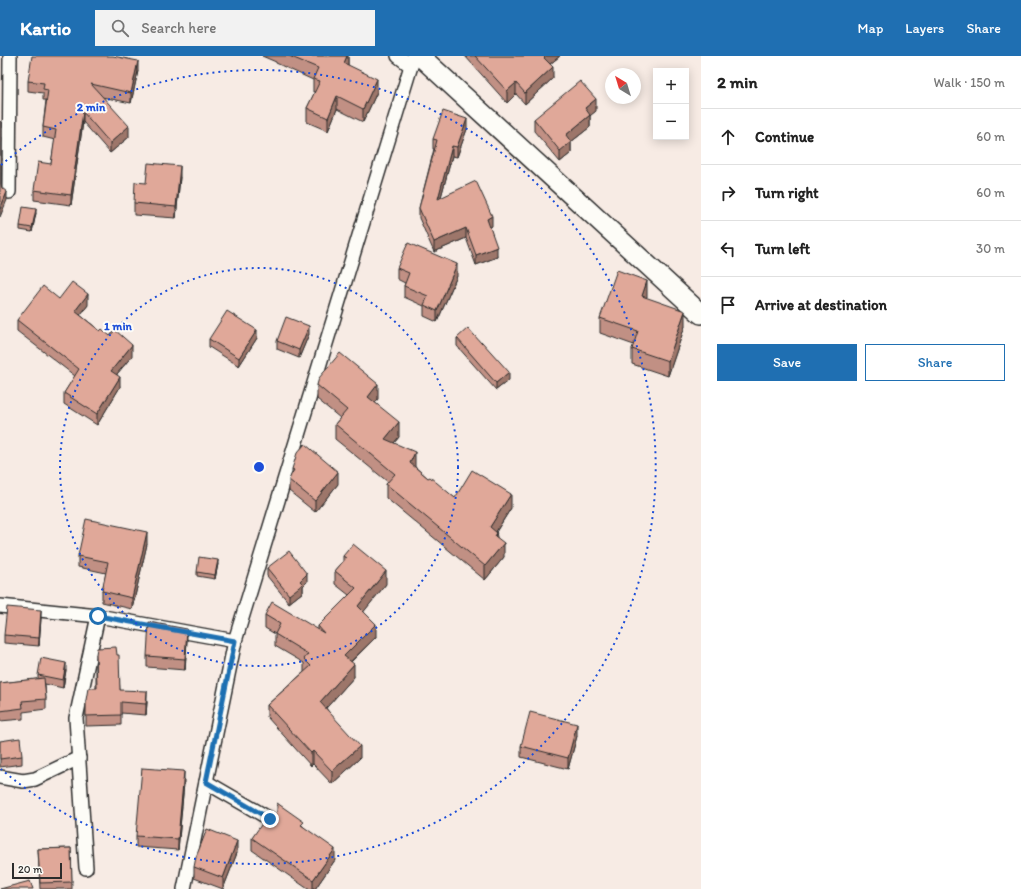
<!DOCTYPE html>
<meta charset="utf-8">
<style>
body{margin:0;font-family:Itim,sans-serif;background:#f2f2f2;color:#222}
.controls{position:absolute;right:12px;top:12px;display:grid;overflow:hidden;border-radius:0px;box-shadow:0 2px 10px #0003}
.controls button{width:36px;height:36px;display:grid;place-items:center;padding:0;border:0;border-bottom:1px solid #e0e0e0;background:#fff;color:#222;font:20px sans-serif}
.compass{position:absolute;left:605px;top:12px;width:36px;height:36px;border-radius:50%;background:#fff;box-shadow:0 2px 10px #0003;rotate:322deg}
.scale{position:absolute;left:12px;bottom:10px;width:50px;box-sizing:border-box;padding-left:4px;border:2px solid #2b2b2b;border-top:0;font-size:11px;line-height:14px;white-space:nowrap;color:#2b2b2b;-webkit-text-stroke:3px #fdfcf7;paint-order:stroke}
.stop{position:absolute;width:12px;height:12px;margin:-9px;border:3px solid #1f6fb2;border-radius:50%;background:#fff}
.stop.end{background:#1f6fb2;border-color:#fff;box-shadow:0 1px 4px #0008}
.list{margin:0;padding:0;list-style:none}
h2{display:flex;justify-content:space-between;align-items:center;height:52px;margin:0;padding:0 16px;font-size:17px}
h2 small{font-size:13px;font-weight:400;color:#767676}
.list li{display:grid;grid-template-columns:26px 1fr auto;gap:12px;align-items:center;box-sizing:border-box;height:56px;padding:0 16px;border-top:1px solid #e0e0e0}
.list b{display:block;font-size:15px;white-space:nowrap}
.list em{font-size:13px;font-style:normal;color:#767676}
.actions{display:flex;gap:8px;padding:12px 16px}
.actions a{flex:1;padding:9px 0;border:1px solid #1f6fb2;border-radius:0px;text-align:center;font-size:14px;color:#1f6fb2}
.actions .main{background:#1f6fb2;color:#fff}
.icon{flex:none;width:22px;height:22px;fill:none;stroke:currentColor;stroke-width:2;stroke-linecap:round;stroke-linejoin:round}
.map{position:relative;flex:none;width:701px;height:833px;overflow:hidden}
header{display:flex;align-items:center;gap:24px;box-sizing:border-box;height:56px;padding:0 20px;background:#1f6fb2;color:#fff}
header strong{font-size:19px}
nav{display:flex;gap:22px;margin-inline-start:auto;font-size:14px}
.search{width:280px;height:36px;background:#f2f2f2;display:flex;align-items:center;gap:10px;box-sizing:border-box;padding:0 14px;border-radius:0px;color:#767676;font-size:15px}
main{display:flex}
aside{flex:1;background:#fff}
.map>svg:first-child{display:block}
.lines{fill:none;stroke-linecap:round;stroke-linejoin:round}
.street-casing{stroke:#2b2b2b;stroke-width:16}
.secondary-casing{stroke:#2b2b2b;stroke-width:22}
.street{stroke:#fdfcf7;stroke-width:13}
.secondary{stroke:#fdfcf7;stroke-width:19}
.wall{fill:#c19084;stroke:#2b2b2b}
.shaded-wall{fill:#9d766b;stroke:#2b2b2b}
.building{fill:#e0a899;stroke:#2b2b2b}
.route{stroke:#1f6fb2;stroke-width:5}
.ring{fill:none;stroke:#1d4ed8;stroke-width:2;stroke-dasharray:2 4}
.centre{fill:#1d4ed8;stroke:#fdfcf7;stroke-width:2}
.ring-label{font-size:12px;text-anchor:middle;font-weight:bold;fill:#1d4ed8;stroke:#fdfcf7;stroke-width:4;stroke-linejoin:round;paint-order:stroke}
</style>
<header>
<strong>Kartio</strong>
<div class="search"><svg class="icon" aria-label="search" viewBox="0 0 24 24"><circle cx="10" cy="10" r="6"/><path d="M15 15l6 6"/></svg>Search here</div>
<nav><a>Map</a><a>Layers</a><a>Share</a></nav>
</header>
<main>
<div class="map">
<svg width="701" height="833" viewBox="0 0 701 833">
<rect width="100%" height="100%" fill="#f7ebe4"/>
<filter id="ink" filterUnits="userSpaceOnUse"><feTurbulence type="fractalNoise" baseFrequency=".025" numOctaves="2"/><feDisplacementMap in="SourceGraphic" scale="8" xChannelSelector="R" yChannelSelector="G"/><feConvolveMatrix kernelMatrix="1 2 1 2 8 2 1 2 1" color-interpolation-filters="sRGB"/></filter>
<g filter="url(#ink)">
<g class="lines">
<g class="street-casing">
<g id="street">
<polyline points="398,0 411,10"/>
<polyline points="9,136 10,0"/>
<polyline points="0,550 98,560 235,585"/>
<polyline points="0,721 23,725 35,723 79,702"/>
<polyline points="206,726 270,763"/>
<polyline points="86,812 76,662 98,560"/>
<polyline points="184,833 235,585 414,0"/>
</g>
</g>
<g class="secondary-casing">
<polyline id="secondary" points="420,0 701,258"/>
</g>
<use href="#street" class="street"/>
<use href="#secondary" class="secondary"/>
</g>
<g class="wall">
<polygon points="262,0 348,0 348,9 377,36 363,66 337,53 328,75 307,66 307,52 315,36 313,36 313,24 276,7 276,6"/>
<polygon points="465,0 560,0 550,8 553,22 525,48 516,38 507,47"/>
<polygon points="138,15 131,47 102,41 129,81 110,97 83,66 71,149 34,144 34,134 51,108 55,84 43,81 43,71 46,44 43,44 43,37 28,35 28,25"/>
<polygon points="596,55 590,59 590,71 571,86 571,97 560,106 534,75 534,63"/>
<polygon points="467,73 457,101 452,100 441,141 492,170 490,171 497,201 476,209 466,182 434,196 419,162 419,152 434,93 433,93 433,83"/>
<polygon points="180,121 176,162 134,159 134,147 146,127"/>
<polygon points="36,157 32,176 20,174 20,170"/>
<polygon points="397,212 457,220 437,266 424,260 424,250 404,241 404,230 405,227 397,223"/>
<polygon points="647,240 646,242 685,270 668,320 632,308 632,293 634,289 600,277 600,262"/>
<polygon points="59,243 88,249 80,259 132,300 117,318 120,331 97,369 64,348 64,337 75,320 17,275 17,264"/>
<polygon points="309,278 299,302 277,293 277,285"/>
<polygon points="257,282 239,310 209,291 209,283"/>
<polygon points="457,282 509,324 496,334 457,290"/>
<polygon points="317,329 378,343 375,346 399,381 394,387 415,410 415,411 428,422 455,442 511,452 496,476 497,481 504,501 485,524 386,442 386,428 388,426 335,383 335,368 340,362 317,343"/>
<polygon points="292,413 338,428 315,456 289,435 289,424 292,417"/>
<polygon points="147,488 132,553 102,546 102,535 106,517 78,511 78,500"/>
<polygon points="343,500 386,528 363,556 376,581 351,606 354,621 326,652 360,702 332,728 313,708 311,710 267,661 267,649 304,616 304,607 275,590 275,578 265,572 265,559 318,574 318,570 349,539 335,528 335,515 343,506"/>
<polygon points="218,508 215,523 197,520 197,516"/>
<polygon points="267,512 307,526 303,530 303,536 289,547 267,520"/>
<polygon points="41,562 39,590 4,587 4,579"/>
<polygon points="187,584 185,614 147,611 147,600"/>
<polygon points="96,598 117,599 120,634 147,646 146,659 121,657 121,669 86,670 86,644 96,632"/>
<polygon points="66,614 63,632 45,628 46,643 46,653 23,656 23,663 0,665 0,627 38,623 38,619"/>
<polygon points="577,680 568,713 521,701 521,690"/>
<polygon points="0,685 22,700 22,708 0,711"/>
<polygon points="184,727 178,794 136,791 136,780"/>
<polygon points="277,747 304,771 335,804 315,833 308,833 252,794 252,782 277,756"/>
<polygon points="71,792 72,833 40,833 38,793"/>
<polygon points="237,797 223,833 194,822 194,811"/>
</g>
<g class="shaded-wall">
<polygon points="347,0 348,0 348,12 344,7"/>
<polygon points="546,0 560,0 544,13 544,2"/>
<polygon points="138,5 138,15 131,47 131,37"/>
<polygon points="553,11 553,22 525,48 525,37"/>
<polygon points="377,23 377,36 363,66 363,53"/>
<polygon points="516,27 516,38 507,47 507,35"/>
<polygon points="337,40 337,53 328,75 328,62"/>
<polygon points="596,43 596,55 585,64 585,52"/>
<polygon points="83,56 83,66 71,149 71,139"/>
<polygon points="590,59 590,71 571,86 571,97 560,106 560,95 566,79"/>
<polygon points="467,63 467,73 457,101 457,91"/>
<polygon points="129,70 129,81 110,97 110,87"/>
<polygon points="452,90 452,100 438,152 438,143"/>
<polygon points="180,110 180,121 176,162 176,151"/>
<polygon points="7,136 7,144 0,161 0,153"/>
<polygon points="36,153 36,157 32,176 32,172"/>
<polygon points="492,160 492,170 487,173 487,163"/>
<polygon points="466,172 466,182 434,196 434,186"/>
<polygon points="497,191 497,201 476,209 476,199"/>
<polygon points="457,208 457,220 437,266 437,255"/>
<polygon points="647,225 647,240 642,255 642,240"/>
<polygon points="88,238 88,249 75,266 75,255"/>
<polygon points="685,255 685,270 668,320 668,305"/>
<polygon points="309,270 309,278 299,302 299,294"/>
<polygon points="257,274 257,282 239,310 239,302"/>
<polygon points="132,289 132,300 111,325 111,315"/>
<polygon points="509,316 509,324 496,334 496,327"/>
<polygon points="120,321 120,331 97,369 97,358"/>
<polygon points="378,328 378,343 368,355 368,341"/>
<polygon points="399,366 399,381 385,397 385,383"/>
<polygon points="415,396 415,410 410,421 410,407"/>
<polygon points="338,416 338,428 315,456 315,445"/>
<polygon points="511,438 511,452 490,485 490,471"/>
<polygon points="147,476 147,488 132,553 132,542"/>
<polygon points="504,487 504,501 485,524 485,510"/>
<polygon points="218,504 218,508 215,523 215,519"/>
<polygon points="386,515 386,528 358,563 358,550"/>
<polygon points="307,518 307,526 303,530 303,536 289,547 289,539 300,525"/>
<polygon points="41,554 41,562 39,590 39,582"/>
<polygon points="376,568 376,581 344,612 344,600"/>
<polygon points="187,573 187,584 185,614 185,603"/>
<polygon points="66,607 66,614 63,632 63,624"/>
<polygon points="354,608 354,621 320,659 320,646"/>
<polygon points="147,635 147,646 146,659 146,648"/>
<polygon points="577,668 577,680 568,713 568,702"/>
<polygon points="360,690 360,702 332,728 332,715"/>
<polygon points="313,695 313,708 311,710 311,697"/>
<polygon points="184,715 184,727 178,794 178,783"/>
<polygon points="237,785 237,797 223,833 223,822"/>
<polygon points="335,793 335,804 315,833 313,833 313,824"/>
</g>
<g class="building">
<polygon points="32,0 113,0 138,5 131,37 91,28 129,70 110,87 83,56 71,139 34,134 38,106 51,108 56,74 43,71 48,34 43,33 44,27 28,25"/>
<polygon points="289,0 347,0 344,7 377,23 363,53 337,40 328,62 307,52 320,25 313,23 318,12"/>
<polygon points="475,0 546,0 544,2 553,11 525,37 516,27 507,35"/>
<polygon points="580,25 596,43 585,52 590,59 566,79 571,86 560,95 534,63"/>
<polygon points="443,55 467,63 457,91 452,90 438,143 476,125 492,160 487,163 497,191 476,199 466,172 434,186 419,152 437,84 433,83"/>
<polygon points="0,65 1,66 1,128 2,132 7,136 0,153"/>
<polygon points="148,107 180,110 176,151 134,147 135,126 146,127"/>
<polygon points="23,151 36,153 32,172 20,170"/>
<polygon points="408,187 457,208 437,255 424,249 428,240 404,230 409,217 397,212"/>
<polygon points="617,214 647,225 642,240 685,255 668,305 632,293 638,275 600,262"/>
<polygon points="72,226 88,238 75,255 100,275 102,273 110,280 115,274 132,289 111,315 120,321 97,358 64,337 79,313 17,264 43,230 59,243"/>
<polygon points="227,255 257,274 239,302 209,283"/>
<polygon points="286,261 309,270 299,294 277,285"/>
<polygon points="468,272 481,287 482,286 509,316 496,327 457,282"/>
<polygon points="340,297 378,328 368,341 399,366 385,383 415,396 410,407 428,422 430,421 455,442 472,414 511,438 490,471 497,477 495,480 504,487 485,510 386,428 395,418 335,368 347,354 317,329 319,322"/>
<polygon points="305,388 338,416 315,445 289,424 291,419 294,414 292,413 297,397"/>
<polygon points="86,463 147,476 132,542 102,535 108,506 78,500"/>
<polygon points="353,488 386,515 358,550 376,568 344,600 354,608 320,646 360,690 332,715 313,695 311,697 267,649 311,610 304,603 308,598 275,578 280,568 265,559 272,546 324,577 318,570 356,532 335,515 346,502 343,500"/>
<polygon points="289,495 307,518 300,525 303,528 289,539 267,512"/>
<polygon points="199,501 218,504 215,519 197,516"/>
<polygon points="7,551 41,554 39,582 4,579"/>
<polygon points="149,566 187,573 185,603 147,600"/>
<polygon points="116,591 117,599 119,599 120,634 147,635 146,648 121,646 121,659 86,660 86,644 88,632 97,632 96,598 97,592"/>
<polygon points="41,602 66,607 63,624 38,619"/>
<polygon points="44,622 46,643 22,645 23,652 0,655 0,627"/>
<polygon points="530,656 577,668 568,702 521,690"/>
<polygon points="20,682 22,700 0,703 0,685"/>
<polygon points="142,712 184,715 178,783 136,780"/>
<polygon points="277,747 304,766 301,769 335,793 313,824 252,782 268,759 274,759 277,756 278,751"/>
<polygon points="207,773 237,785 223,822 194,811 196,801"/>
<polygon points="71,792 72,826 40,827 38,793"/>
<polygon points="30,825 33,833 0,833"/>
</g>
</g>
<g class="lines" filter="url(#ink)">
<polyline class="route" points="98,560 235,585 206,726 270,763"/>
</g>
<g class="ring">
<circle cx="259" cy="411" r="199"/>
<path d="M1 109A397 397 0 1 1 1 713"/>
</g>
<circle cx="259" cy="411" r="6" class="centre"/>
<g class="ring-label">
<text x="91" y="55">2 min</text>
<text x="118" y="274">1 min</text>
</g>
</svg>
<div class="controls">
<button>+</button>
<button>−</button>
</div>
<svg class="compass" viewBox="-18 -18 36 36"><path d="M0-13l5 13h-10z" fill="#e53935"/><path d="M0 13l5-13h-10z" fill="#767676"/></svg>
<div class="scale">20 m</div>
<div class="stop" style="left:98px;top:560px"></div>
<div class="stop end" style="left:270px;top:763px"></div>
</div>
<aside>
<h2>2 min<small>Walk · 150 m</small></h2>
<ul class="list">
<li><svg class="icon" aria-label="ahead" viewBox="0 0 24 24"><path d="M12 20V5M6 11l6-6 6 6"/></svg><div><b>Continue</b></div><em>60 m</em></li>
<li><svg class="icon" aria-label="right" viewBox="0 0 24 24"><path d="M7 20v-9h11M14 6l5 5-5 5"/></svg><div><b>Turn right</b></div><em>60 m</em></li>
<li><svg class="icon" aria-label="left" viewBox="0 0 24 24"><path d="M17 20v-9H6M10 6l-5 5 5 5"/></svg><div><b>Turn left</b></div><em>30 m</em></li>
<li><svg class="icon" aria-label="arrive" viewBox="0 0 24 24"><path d="M6 21V4h12l-3 4 3 4H6"/></svg><div><b>Arrive at destination</b></div></li>
</ul>
<div class="actions"><a class="main">Save</a><a>Share</a></div>
</aside>
</main>
